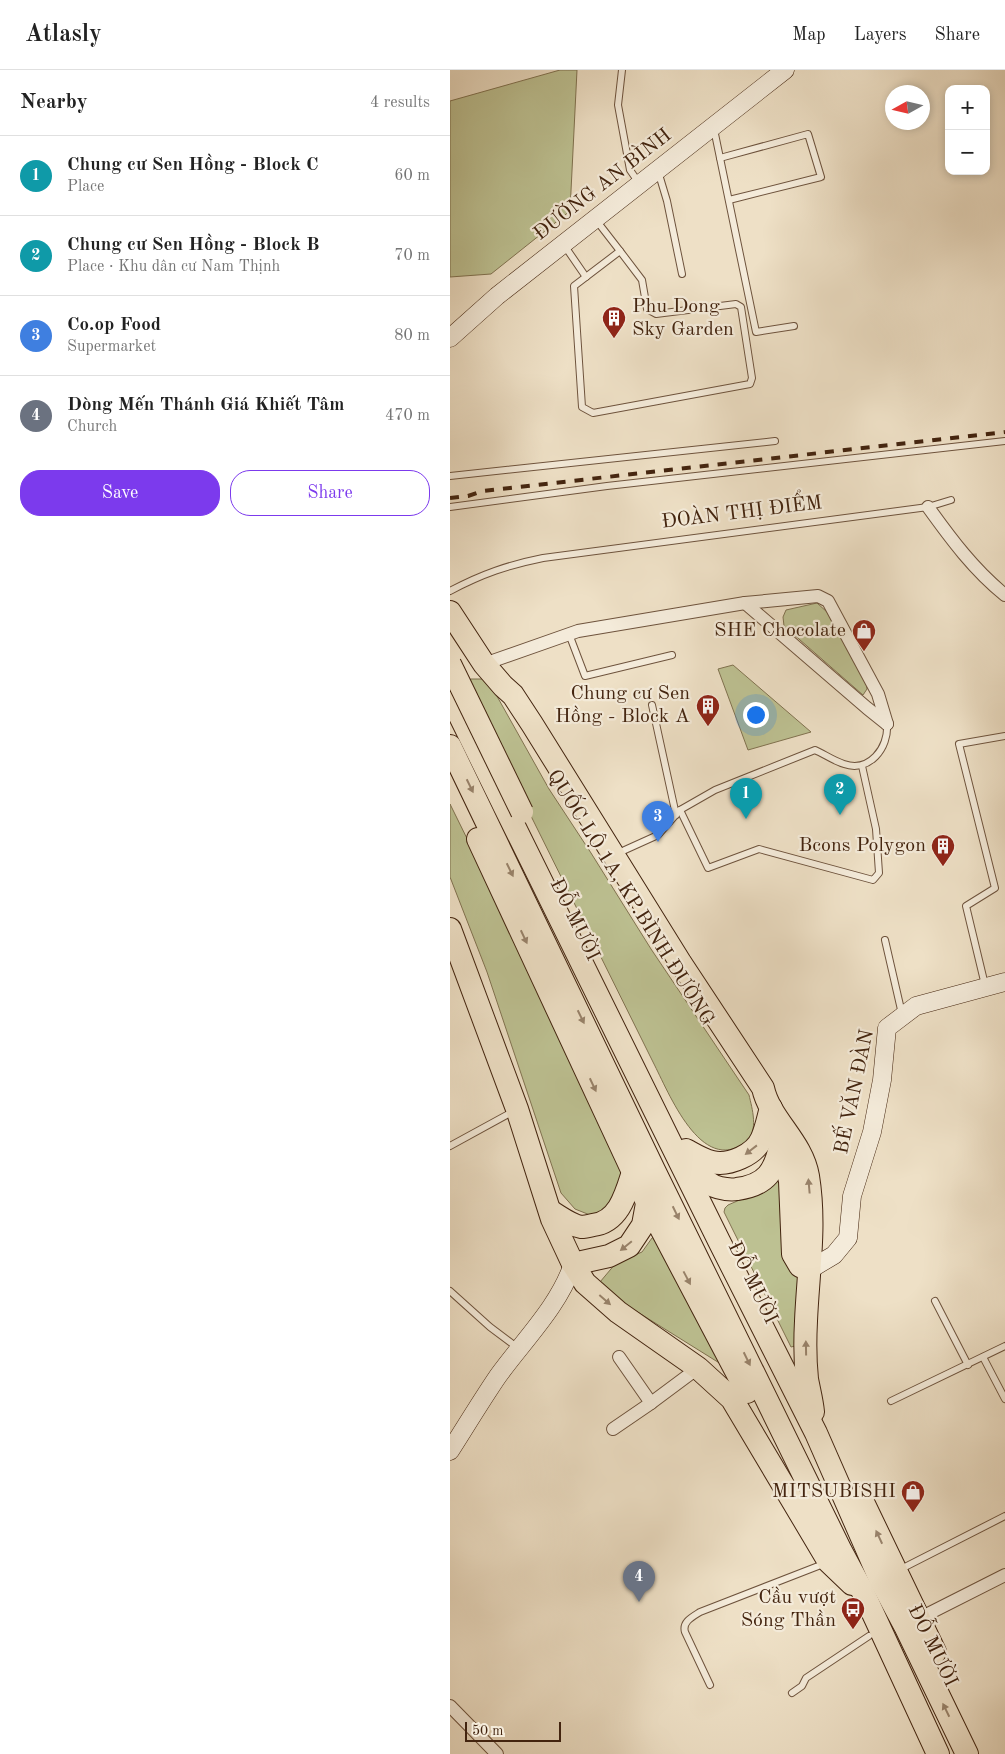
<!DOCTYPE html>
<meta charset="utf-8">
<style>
body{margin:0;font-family:"Old Standard TT",serif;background:#f2f2f2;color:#222}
.controls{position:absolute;right:15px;top:15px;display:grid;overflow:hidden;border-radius:10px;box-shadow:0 2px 8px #0003}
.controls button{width:45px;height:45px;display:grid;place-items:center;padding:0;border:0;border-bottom:1px solid #e0e0e0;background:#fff;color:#222;font:25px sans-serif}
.compass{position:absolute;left:435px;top:15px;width:45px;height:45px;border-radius:50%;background:#fff;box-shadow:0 2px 8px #0003;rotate:262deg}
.scale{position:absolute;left:15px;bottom:12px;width:96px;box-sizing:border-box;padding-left:5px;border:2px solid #43240f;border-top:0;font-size:14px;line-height:18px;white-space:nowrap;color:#43240f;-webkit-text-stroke:4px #f4ebda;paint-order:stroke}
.you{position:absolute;left:305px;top:644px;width:18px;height:18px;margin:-12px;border:4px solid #fff;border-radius:50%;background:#1a73e8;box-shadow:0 0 0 8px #1a73e833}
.badge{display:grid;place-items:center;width:32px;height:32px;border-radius:50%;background:#7c3aed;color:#fff;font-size:16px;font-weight:700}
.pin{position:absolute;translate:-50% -41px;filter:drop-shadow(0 1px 2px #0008)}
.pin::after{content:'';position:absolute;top:26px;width:18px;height:15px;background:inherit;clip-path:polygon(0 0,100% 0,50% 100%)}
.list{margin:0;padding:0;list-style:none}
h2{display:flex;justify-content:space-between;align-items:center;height:65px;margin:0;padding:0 20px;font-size:21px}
h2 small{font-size:16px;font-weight:400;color:#767676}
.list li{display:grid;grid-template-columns:32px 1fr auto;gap:15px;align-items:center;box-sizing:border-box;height:80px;padding:0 20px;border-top:1px solid #e0e0e0}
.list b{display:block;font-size:19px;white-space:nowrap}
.list p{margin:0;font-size:16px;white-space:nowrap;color:#767676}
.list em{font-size:16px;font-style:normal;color:#767676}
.actions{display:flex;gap:10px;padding:15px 20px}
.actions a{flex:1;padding:11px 0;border:1px solid #7c3aed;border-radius:20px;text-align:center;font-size:18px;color:#7c3aed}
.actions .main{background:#7c3aed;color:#fff}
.map{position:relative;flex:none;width:555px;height:1684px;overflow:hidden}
header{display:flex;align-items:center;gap:30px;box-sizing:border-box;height:70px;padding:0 25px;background:#fff;border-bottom:1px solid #e0e0e0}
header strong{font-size:24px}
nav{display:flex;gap:28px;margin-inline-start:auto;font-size:18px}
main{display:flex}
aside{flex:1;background:#fff}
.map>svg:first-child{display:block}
.green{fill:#bdc192;stroke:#807250}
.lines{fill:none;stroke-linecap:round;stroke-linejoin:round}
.lane-casing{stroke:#6e533d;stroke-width:8}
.street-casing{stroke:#6e533d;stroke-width:14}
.secondary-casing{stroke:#43240f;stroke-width:19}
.highway-casing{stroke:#43240f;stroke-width:24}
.lane{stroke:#f4ebda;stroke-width:6}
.street{stroke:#f4ebda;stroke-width:12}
.secondary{stroke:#f4ebda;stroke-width:18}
.highway{stroke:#eee0c6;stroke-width:22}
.rail{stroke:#43240f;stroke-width:4;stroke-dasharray:9 9;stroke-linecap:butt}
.highway-bridge-casing{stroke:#43240f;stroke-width:24;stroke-linecap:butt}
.highway-bridge{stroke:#eee0c6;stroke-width:22}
.oneway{fill:#98826a}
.labels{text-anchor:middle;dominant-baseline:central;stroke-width:4.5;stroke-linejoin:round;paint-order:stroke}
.street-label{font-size:20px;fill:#43240f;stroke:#f4ebda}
.poi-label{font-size:20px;fill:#43240f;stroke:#f4ebda;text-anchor:end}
</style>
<header>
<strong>Atlasly</strong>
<nav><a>Map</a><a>Layers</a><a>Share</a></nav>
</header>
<main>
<aside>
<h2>Nearby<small>4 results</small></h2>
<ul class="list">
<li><span class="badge" style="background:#0f9aa8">1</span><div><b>Chung cư Sen Hồng - Block C</b><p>Place</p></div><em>60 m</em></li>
<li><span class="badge" style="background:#0f9aa8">2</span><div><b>Chung cư Sen Hồng - Block B</b><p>Place · Khu dân cư Nam Thịnh</p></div><em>70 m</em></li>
<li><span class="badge" style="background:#3f7fe0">3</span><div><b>Co.op Food</b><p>Supermarket</p></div><em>80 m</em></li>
<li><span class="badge" style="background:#6b7280">4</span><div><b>Dòng Mến Thánh Giá Khiết Tâm</b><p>Church</p></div><em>470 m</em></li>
</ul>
<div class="actions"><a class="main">Save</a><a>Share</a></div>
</aside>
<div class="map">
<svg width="555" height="1684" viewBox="0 0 555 1684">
<rect width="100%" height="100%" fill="#eee0c6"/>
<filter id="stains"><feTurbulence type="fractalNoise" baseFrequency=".004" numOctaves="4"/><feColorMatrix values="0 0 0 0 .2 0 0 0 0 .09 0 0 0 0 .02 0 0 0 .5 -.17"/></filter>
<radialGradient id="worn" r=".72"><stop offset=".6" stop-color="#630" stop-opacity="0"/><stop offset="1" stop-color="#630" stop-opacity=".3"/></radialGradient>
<g class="green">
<polygon points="110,0 127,0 120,141 41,204 0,207 0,31"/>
<polygon points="367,533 377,542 416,611 417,619 413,625 334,556 333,547 336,540"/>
<polygon points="283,595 361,662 298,680 268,599"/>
<path d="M21 609H32L39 612 99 719 141 783 201 879 299 1025C302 1038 309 1061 296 1072 251 1106 219 1023 203 992L14 611Z"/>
<polygon points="0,734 136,1010 170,1093 174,1124 145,1147 125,1139 111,1123 37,902 0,807"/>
<polygon points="335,1100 350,1204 345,1276 341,1277 274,1142 275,1138 278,1135 315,1119"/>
<polygon points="209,1164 279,1299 165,1228 150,1212 166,1193 192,1182 202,1168"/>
</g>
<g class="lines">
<g class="lane-casing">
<g id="lane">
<polyline points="172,0 168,35 180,100 189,113"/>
<polyline points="264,59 306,262 344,256"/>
<polyline points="270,88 358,64 371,107 279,130"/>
<polyline points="208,101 217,131 232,204"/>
<polyline points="146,150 170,181"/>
<polyline points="114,175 136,207"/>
<polygon points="170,181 192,210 197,239 206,244 286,234 291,237 302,308 300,314 143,343 132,337 124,216"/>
<polyline points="0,406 325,371"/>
<polyline points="0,437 157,416 555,371"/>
<path d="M0 521C32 504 58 495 93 488L478 437 501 430"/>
<polyline points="119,564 135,606 222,585"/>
<polyline points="202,635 226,745"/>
<polyline points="230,740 258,798 309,779 423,810 429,803 426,759 412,696"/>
<path d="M166 784 208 765 230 740 265 720 365 680C374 684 384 691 394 694 419 703 439 678 437 654"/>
<polyline points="435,870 452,944"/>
<polyline points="535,915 516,836 545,818 509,674 555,666"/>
<polyline points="0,1076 64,1041"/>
<polyline points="0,1221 40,1257 68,1278"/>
<polyline points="485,1231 518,1295"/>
<polyline points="533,1287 555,1329"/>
<polyline points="441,1331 555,1276"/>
<polyline points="449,1500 555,1446"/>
<path d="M260 1615 235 1562C232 1552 242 1547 250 1542L376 1493"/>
<polyline points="342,1623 352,1616 356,1608 419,1566"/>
</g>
</g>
<g class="street-casing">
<g id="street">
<path d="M478 437C501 469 524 500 555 525"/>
<polyline points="295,533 417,638 437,654"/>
<polyline points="34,594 128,561 295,533 368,526 378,531 428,624 437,654"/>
<polyline points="169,1287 201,1333"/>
<polyline points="163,1359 201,1333 248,1298"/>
<polyline points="464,1551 555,1505"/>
<polyline points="0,1636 47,1684"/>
</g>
</g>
<g class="secondary-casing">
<g id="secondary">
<polyline points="0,268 47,226 335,0"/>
<polyline points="359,1200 384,1185 398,1168 402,1126 422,1062 432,1010 437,958 466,936 555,912"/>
<path d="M0 1381C16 1356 31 1331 48 1306 74 1270 109 1236 123 1194"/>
</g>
</g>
<g class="highway-casing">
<g id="highway">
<path d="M0 542 34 594 53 616 63 625 82 654 230 892 313 1018C320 1050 352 1071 358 1106 366 1155 358 1203 356 1251 355 1270 355 1290 357 1309 359 1320 362 1331 363 1342"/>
<polyline points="0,626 269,1171 366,1363 430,1509 455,1556 517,1684"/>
<polyline points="0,676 204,1100 391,1481 414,1524 488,1684"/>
<polyline points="28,769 197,1132 297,1322"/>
<polyline points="0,859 67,1039 102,1149 123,1194 135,1213 168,1242 248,1298 282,1329 379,1492 402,1514"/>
<polyline points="327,1055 340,1111 343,1184 350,1196 359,1200"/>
<path d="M236 1080C245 1085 253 1090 262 1092 279 1096 305 1085 312 1068 316 1059 318 1048 321 1038"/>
<path d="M237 1090C245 1099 253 1111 264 1116 271 1119 281 1120 287 1119 317 1115 325 1101 331 1073"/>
<path d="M100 1141C109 1146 120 1155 131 1157 135 1157 139 1156 143 1155 169 1152 176 1124 183 1102"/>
<polyline points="123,1194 159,1186 179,1176 193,1155 198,1128"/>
<polyline points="411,1428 485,1582"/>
</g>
</g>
<use href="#lane" class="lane"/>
<use href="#street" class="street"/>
<use href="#secondary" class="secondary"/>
<use href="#highway" class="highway"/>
<polyline class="rail" points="0,428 18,426 33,421 555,362"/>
<g class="highway-bridge-casing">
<polyline id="highway-bridge" points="0,594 72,742"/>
</g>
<use href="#highway-bridge" class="highway-bridge"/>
</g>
<defs><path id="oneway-solid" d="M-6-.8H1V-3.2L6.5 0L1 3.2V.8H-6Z" transform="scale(1.25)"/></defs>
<g class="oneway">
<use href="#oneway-solid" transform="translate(20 716) rotate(64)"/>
<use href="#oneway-solid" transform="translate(60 800) rotate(64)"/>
<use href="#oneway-solid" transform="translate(74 867) rotate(65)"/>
<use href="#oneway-solid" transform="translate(131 947) rotate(64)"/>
<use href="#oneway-solid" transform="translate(143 1015) rotate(65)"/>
<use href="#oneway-solid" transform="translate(301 1080) rotate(142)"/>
<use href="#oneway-solid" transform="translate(359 1116) rotate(-95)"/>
<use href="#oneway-solid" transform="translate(226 1143) rotate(64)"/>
<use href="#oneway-solid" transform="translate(176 1176) rotate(141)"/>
<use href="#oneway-solid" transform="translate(237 1208) rotate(62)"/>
<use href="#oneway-solid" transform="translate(155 1230) rotate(41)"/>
<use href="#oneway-solid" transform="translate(356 1278) rotate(-91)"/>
<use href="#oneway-solid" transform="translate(297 1289) rotate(64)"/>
<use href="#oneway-solid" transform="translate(429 1467) rotate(-115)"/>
<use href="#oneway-solid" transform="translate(496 1640) rotate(-116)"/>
</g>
<defs>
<g id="building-pin" transform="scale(1.25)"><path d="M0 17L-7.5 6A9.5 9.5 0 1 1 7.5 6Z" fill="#8f2418" stroke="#f4ebda"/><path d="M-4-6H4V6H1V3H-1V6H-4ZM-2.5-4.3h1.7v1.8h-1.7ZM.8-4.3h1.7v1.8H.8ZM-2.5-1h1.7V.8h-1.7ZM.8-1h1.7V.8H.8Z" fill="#fff"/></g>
<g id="shop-pin" transform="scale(1.25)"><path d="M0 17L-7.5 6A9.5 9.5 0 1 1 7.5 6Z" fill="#8f2418" stroke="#f4ebda"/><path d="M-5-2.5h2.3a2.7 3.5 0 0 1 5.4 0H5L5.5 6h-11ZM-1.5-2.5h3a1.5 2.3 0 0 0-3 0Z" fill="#fff"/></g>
<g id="bus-pin" transform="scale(1.25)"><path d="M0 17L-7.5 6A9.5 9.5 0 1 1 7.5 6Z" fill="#8f2418" stroke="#f4ebda"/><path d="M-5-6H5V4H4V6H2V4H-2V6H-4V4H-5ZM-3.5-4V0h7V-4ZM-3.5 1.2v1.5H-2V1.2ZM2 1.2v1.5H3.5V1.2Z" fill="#fff"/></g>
</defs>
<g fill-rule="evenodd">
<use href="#building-pin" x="164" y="248"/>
<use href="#shop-pin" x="414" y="561"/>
<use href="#building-pin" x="258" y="636"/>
<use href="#building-pin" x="493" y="776"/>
<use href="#shop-pin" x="463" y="1422"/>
<use href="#bus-pin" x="403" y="1539"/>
</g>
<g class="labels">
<g class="street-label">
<text transform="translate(153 115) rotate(-38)">ĐƯỜNG AN BÌNH</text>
<text transform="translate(292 443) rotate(-7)">ĐOÀN THỊ ĐIỂM</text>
<text transform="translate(180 828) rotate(58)">QUỐC LỘ 1A, KP.BÌNH ĐƯỜNG</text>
<text transform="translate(124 850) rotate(64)">ĐỖ MƯỜI</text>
<text transform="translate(405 1022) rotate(-78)">BẾ VĂN ĐÀN</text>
<text transform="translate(302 1213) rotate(64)">ĐỖ MƯỜI</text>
<text transform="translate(482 1576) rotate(64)">ĐỖ MƯỜI</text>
</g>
<g class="poi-label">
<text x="182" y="237" text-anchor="start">Phu Dong<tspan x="182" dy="23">Sky Garden</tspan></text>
<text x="396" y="561">SHE Chocolate</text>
<text x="240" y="624">Chung cư Sen<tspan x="240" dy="23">Hồng - Block A</tspan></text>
<text x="476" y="776">Bcons Polygon</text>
<text x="446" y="1422">MITSUBISHI</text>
<text x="386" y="1528">Cầu vượt<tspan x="386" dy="23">Sóng Thần</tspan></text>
</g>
</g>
<rect width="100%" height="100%" filter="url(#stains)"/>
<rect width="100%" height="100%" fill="url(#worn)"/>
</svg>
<div class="controls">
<button>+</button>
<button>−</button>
</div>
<svg class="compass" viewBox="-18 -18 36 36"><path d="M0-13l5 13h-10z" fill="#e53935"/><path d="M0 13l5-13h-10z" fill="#767676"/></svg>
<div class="scale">50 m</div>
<div class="you"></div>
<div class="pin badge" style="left:296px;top:749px;background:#0f9aa8">1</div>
<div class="pin badge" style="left:390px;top:745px;background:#0f9aa8">2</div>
<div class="pin badge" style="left:208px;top:772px;background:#3f7fe0">3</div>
<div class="pin badge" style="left:189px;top:1532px;background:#6b7280">4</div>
</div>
</main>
